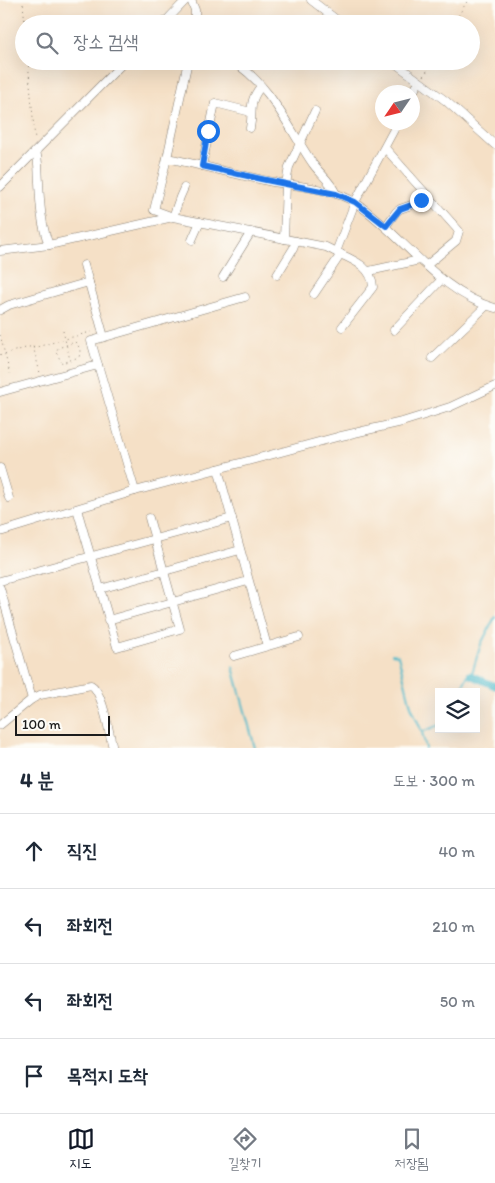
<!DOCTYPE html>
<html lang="ko">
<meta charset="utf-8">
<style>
body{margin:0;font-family:Itim,"Poor Story",sans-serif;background:#f2f2f3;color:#1f2937}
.controls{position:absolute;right:15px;bottom:15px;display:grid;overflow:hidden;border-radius:0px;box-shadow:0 5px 20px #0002}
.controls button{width:45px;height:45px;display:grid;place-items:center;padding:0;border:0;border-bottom:1px solid #e0e1e3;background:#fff;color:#1f2937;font:25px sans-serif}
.compass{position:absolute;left:375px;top:85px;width:45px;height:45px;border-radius:50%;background:#fff;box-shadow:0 5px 20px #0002;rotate:235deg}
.scale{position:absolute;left:15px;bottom:12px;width:95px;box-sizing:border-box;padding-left:5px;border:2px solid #1c1c1c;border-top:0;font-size:14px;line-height:18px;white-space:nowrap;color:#1c1c1c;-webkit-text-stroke:4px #fdfcf7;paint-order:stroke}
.stop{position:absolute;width:15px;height:15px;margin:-11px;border:4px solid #1a73e8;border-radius:50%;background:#fff}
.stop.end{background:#1a73e8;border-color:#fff;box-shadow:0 1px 5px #0008}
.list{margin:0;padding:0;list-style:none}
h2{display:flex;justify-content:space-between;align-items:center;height:65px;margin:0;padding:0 20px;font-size:21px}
h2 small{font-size:16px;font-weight:400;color:#747a83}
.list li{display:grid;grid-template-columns:32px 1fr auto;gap:15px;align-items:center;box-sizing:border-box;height:75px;padding:0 20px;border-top:1px solid #e0e1e3}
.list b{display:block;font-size:19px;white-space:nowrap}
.list em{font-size:16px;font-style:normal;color:#747a83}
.icon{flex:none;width:28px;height:28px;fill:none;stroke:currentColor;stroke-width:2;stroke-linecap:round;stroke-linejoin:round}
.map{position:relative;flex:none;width:495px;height:748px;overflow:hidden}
.search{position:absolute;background:#fff;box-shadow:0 5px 20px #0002;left:15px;right:15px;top:15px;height:55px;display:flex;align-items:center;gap:12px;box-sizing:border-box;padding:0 18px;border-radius:28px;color:#747a83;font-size:19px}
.sheet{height:365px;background:#fff}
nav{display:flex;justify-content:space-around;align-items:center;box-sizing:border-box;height:70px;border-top:1px solid #e0e1e3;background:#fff;font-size:14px;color:#747a83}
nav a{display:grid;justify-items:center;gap:2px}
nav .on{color:#111827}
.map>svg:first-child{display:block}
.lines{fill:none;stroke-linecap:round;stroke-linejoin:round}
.stream{stroke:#4ebaca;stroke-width:2}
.canal{stroke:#4ebaca;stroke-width:7}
.minor-casing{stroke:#887e71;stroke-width:9}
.path{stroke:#887e71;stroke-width:1;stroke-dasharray:1 4;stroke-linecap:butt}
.minor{stroke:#fff;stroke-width:8}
.route{stroke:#1a73e8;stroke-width:6}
</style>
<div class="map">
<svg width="495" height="748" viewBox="0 0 495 748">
<rect width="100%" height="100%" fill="#fdfcf7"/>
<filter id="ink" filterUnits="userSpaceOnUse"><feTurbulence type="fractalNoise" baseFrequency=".02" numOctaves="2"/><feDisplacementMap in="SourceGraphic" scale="10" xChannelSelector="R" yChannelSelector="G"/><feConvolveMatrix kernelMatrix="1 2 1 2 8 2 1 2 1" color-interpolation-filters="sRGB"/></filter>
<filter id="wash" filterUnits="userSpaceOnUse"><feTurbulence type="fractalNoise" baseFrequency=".0096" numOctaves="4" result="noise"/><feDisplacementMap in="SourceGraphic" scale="20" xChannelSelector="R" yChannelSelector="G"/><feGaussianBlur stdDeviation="1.12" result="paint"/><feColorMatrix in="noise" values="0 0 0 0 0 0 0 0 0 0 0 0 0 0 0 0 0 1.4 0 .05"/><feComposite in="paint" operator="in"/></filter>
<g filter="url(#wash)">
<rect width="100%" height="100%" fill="#f5e0c6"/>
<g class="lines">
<g class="stream">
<polyline points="392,654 398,655 411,706 422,732"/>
<polyline points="233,667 255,748"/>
<polyline points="460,692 467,677 472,673 481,644 495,617"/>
<polyline points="426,748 422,732 439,725"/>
</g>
<polyline class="canal" points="470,675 495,686"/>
</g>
</g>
<g filter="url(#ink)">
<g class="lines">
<g class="minor-casing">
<g id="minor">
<polyline points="191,0 195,10 195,24"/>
<polyline points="311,0 342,24"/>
<polyline points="163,24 186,0"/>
<path d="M232 61C270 83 289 129 313 164 321 175 330 180 336 194"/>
<polyline points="392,61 446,101 495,145"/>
<polyline points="412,94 419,82"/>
<path d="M398 122 355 202 336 252 326 247 173 217 154 210 167 158C201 165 234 174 268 181 295 186 334 188 356 203 403 235 439 293 495 308"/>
<path d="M250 128C254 109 247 104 261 86"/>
<polyline points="385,148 459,231 456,241 427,265"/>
<path d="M36 151C39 162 38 171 39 182 40 203 41 225 49 245"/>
<polyline points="167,158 188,61"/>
<polyline points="202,166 215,103 251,112"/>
<polyline points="0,187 125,61"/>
<polyline points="386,226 396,212 400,209 417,203 427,194"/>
<polyline points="284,239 286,184 289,167 315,111"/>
<polyline points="192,240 200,222"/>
<polyline points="0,251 49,245 173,217 180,197 184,188"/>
<path d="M336 252C353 260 372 266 373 287L342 327"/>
<polyline points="84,265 104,337"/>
<polyline points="369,271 420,260"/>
<polyline points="277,275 293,249 296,241"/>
<polyline points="223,277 251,232"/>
<polyline points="314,294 341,254"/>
<polyline points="0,310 9,305 89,282"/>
<polyline points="394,330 442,279"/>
<polyline points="432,358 486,306"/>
<polyline points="0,392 98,365"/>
<polyline points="0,468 9,498"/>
<polyline points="218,469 267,646"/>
<polyline points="135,491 91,341 245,297"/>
<polyline points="77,509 117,647 180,629 149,518"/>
<polyline points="0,532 135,491 337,437 402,422 450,407 495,386"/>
<polyline points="0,581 232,518"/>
<polyline points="0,588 32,699"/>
<polyline points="100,589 240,550"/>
<polyline points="108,620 248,581"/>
<polyline points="234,656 299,637"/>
<path d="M0 725 32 699 40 695 91 685C103 691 109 734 113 748"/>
</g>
</g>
<g class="path">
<polyline points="23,4 25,24"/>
<polyline points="453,24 468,0"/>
<polyline points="28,61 35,140"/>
<polyline points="424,76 433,61"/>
<polyline points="63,331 71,364"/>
<polyline points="0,335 10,374"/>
<path d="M75 342C80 347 81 351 79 357L62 363 56 352 58 348Z"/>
<polyline points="33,348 94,331"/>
<polyline points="0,355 33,346 40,373"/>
</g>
<use href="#minor" class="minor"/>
</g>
</g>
<g class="lines" filter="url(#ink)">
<polyline class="route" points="208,131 202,166 266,180 336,194 355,202 386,226 400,209 417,203 421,200"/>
</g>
</svg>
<div class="controls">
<button><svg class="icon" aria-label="layers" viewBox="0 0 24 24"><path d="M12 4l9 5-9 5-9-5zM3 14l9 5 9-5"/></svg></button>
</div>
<svg class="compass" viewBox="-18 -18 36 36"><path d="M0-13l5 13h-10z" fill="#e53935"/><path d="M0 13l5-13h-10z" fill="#747a83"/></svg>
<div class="scale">100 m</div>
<div class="stop" style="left:208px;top:131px"></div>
<div class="stop end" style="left:421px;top:200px"></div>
<div class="search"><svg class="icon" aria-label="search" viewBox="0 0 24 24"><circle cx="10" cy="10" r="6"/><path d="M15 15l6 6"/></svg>장소 검색</div>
</div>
<section class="sheet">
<h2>4 분<small>도보 · 300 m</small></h2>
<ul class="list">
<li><svg class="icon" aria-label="ahead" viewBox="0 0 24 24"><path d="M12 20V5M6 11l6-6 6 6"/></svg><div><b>직진</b></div><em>40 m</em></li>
<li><svg class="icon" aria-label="left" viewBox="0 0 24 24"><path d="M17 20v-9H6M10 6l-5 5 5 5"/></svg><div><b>좌회전</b></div><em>210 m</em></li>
<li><svg class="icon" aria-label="left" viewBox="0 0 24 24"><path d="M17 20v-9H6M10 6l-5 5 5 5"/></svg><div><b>좌회전</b></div><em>50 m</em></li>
<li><svg class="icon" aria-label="arrive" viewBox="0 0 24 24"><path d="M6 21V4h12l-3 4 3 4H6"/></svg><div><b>목적지 도착</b></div></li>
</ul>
</section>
<nav>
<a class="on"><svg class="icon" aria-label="map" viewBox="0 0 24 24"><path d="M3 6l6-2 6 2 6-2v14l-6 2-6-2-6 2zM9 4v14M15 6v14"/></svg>지도</a>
<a><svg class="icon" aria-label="directions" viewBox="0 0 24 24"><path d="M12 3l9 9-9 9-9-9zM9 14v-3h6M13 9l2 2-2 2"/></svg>길찾기</a>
<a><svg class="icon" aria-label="saved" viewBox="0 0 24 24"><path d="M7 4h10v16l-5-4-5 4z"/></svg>저장됨</a>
</nav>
